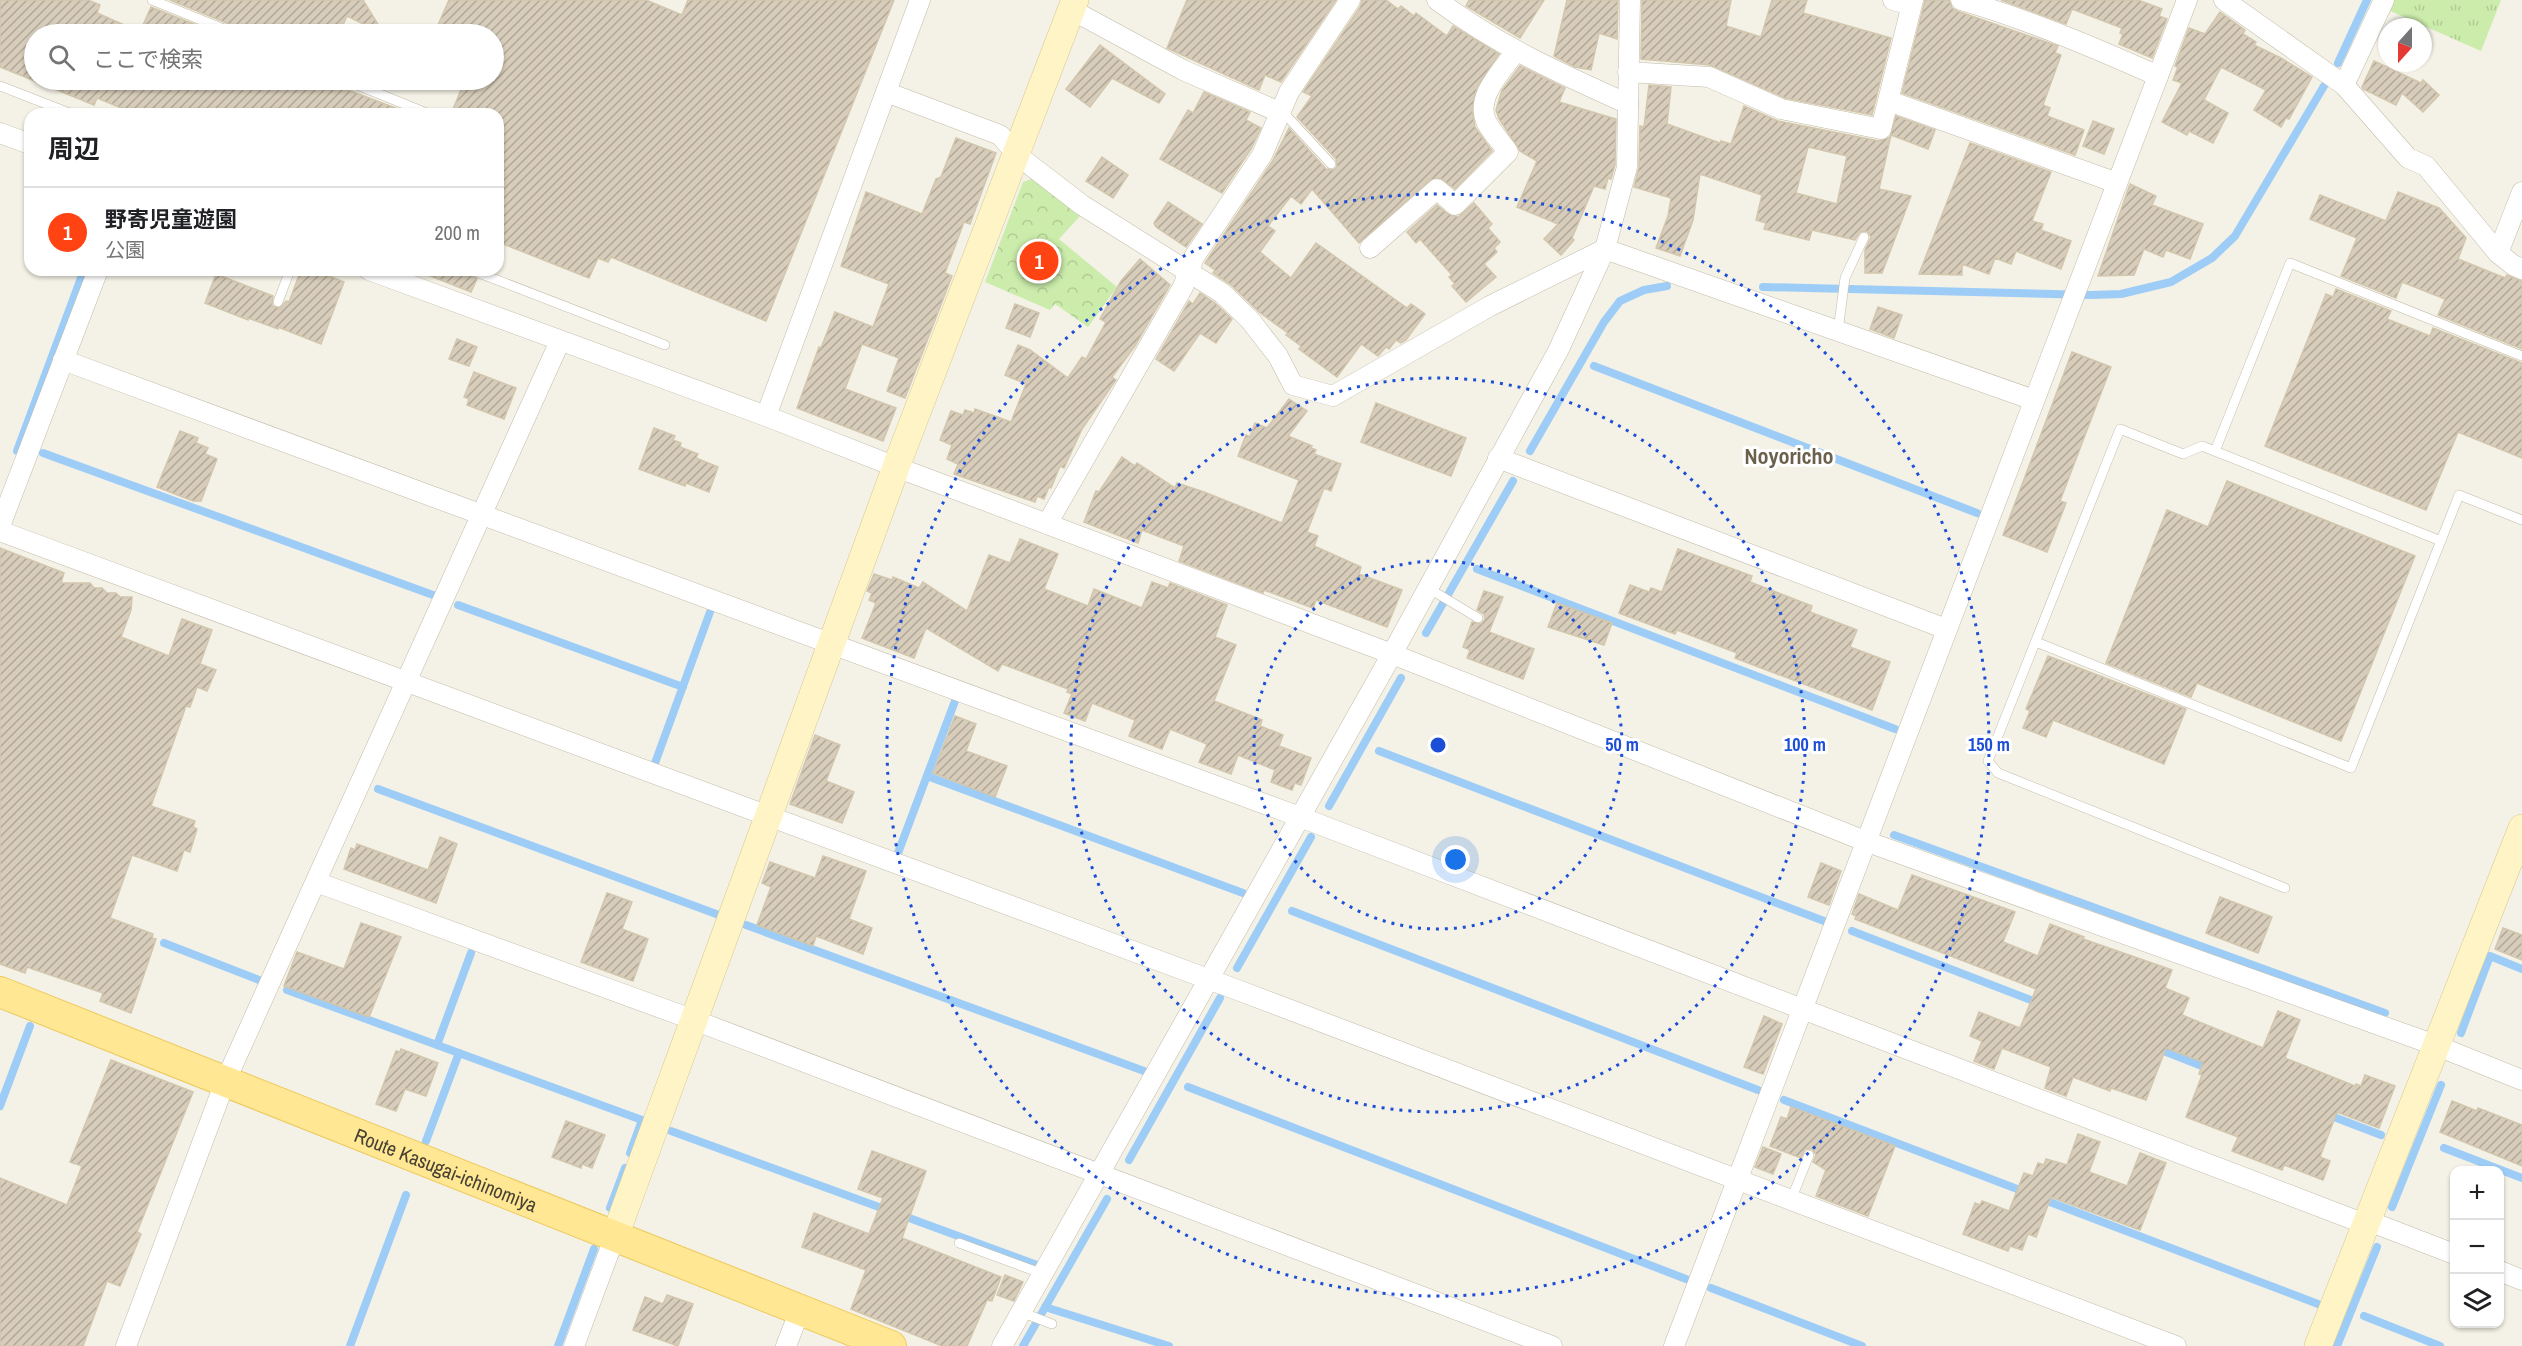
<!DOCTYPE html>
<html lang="ja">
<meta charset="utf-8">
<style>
body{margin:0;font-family:"Archivo Narrow","Noto Sans JP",sans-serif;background:#f6f6f6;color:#202124}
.controls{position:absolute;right:18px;bottom:18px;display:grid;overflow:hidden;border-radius:12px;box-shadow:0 2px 4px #0004}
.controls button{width:54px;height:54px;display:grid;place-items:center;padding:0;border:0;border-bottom:2px solid #e0e0e0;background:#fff;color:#202124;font:30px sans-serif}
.compass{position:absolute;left:2378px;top:18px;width:54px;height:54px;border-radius:50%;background:#fff;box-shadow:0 2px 4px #0004;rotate:201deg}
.you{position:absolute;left:1456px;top:860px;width:21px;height:21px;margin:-15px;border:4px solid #fff;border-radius:50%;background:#1a73e8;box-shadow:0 0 0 9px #1a73e833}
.badge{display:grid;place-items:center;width:39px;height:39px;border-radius:50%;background:#ff4312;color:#fff;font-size:20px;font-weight:700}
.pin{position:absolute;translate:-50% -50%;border:3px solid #fff;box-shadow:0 2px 6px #0006}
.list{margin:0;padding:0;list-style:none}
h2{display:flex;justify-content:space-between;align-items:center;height:78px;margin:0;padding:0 24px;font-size:26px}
h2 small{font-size:20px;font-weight:400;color:#757577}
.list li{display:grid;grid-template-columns:39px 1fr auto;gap:18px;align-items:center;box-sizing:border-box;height:90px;padding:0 24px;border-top:2px solid #e0e0e0}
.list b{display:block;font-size:22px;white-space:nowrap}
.list p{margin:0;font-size:20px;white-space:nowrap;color:#757577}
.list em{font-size:20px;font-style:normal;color:#757577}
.icon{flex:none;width:33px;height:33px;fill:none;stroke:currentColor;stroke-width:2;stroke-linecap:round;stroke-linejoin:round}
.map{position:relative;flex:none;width:2522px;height:1346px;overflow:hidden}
.search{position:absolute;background:#fff;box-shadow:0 2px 4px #0004;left:24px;top:24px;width:480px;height:66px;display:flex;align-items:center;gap:15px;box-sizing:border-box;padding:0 21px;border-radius:33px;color:#757577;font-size:22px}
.panel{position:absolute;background:#fff;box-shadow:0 2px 4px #0004;left:24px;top:108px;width:480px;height:168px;border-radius:18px}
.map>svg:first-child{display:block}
.grass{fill:url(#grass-tufts)}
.forest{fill:url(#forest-crowns)}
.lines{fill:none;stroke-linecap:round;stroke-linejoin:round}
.stream{stroke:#9dcdf6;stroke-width:8}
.building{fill:url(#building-hatch);stroke:#d2c6ad;stroke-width:1.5;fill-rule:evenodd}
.lane-casing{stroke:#c3bcaa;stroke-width:10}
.street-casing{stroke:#c3bcaa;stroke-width:21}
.secondary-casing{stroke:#d7c992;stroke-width:28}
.primary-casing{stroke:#edc95b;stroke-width:32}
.lane{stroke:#fff;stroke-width:9}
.street{stroke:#fff;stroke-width:20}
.secondary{stroke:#fff4c5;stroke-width:27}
.primary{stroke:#ffe794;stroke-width:30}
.ring{fill:none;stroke:#1d4ed8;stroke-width:3;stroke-dasharray:3 6}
.labels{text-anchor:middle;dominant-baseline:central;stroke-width:6;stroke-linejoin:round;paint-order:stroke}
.street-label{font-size:20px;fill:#474134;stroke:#fff}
.quarter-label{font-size:22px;font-weight:bold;fill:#6b604b;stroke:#fff}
.centre{fill:#1d4ed8;stroke:#fff;stroke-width:3}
.ring-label{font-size:18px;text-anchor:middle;font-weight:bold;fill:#1d4ed8;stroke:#fff;stroke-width:6;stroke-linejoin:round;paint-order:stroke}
</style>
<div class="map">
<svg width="2522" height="1346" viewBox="0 0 2522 1346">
<defs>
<pattern id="grass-tufts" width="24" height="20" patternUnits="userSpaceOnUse" patternTransform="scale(1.5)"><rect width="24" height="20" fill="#cbecab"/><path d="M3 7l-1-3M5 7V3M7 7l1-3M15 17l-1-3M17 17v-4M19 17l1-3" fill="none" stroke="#b0cc94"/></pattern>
<pattern id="forest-crowns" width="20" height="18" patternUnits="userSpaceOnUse" patternTransform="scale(1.5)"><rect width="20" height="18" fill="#cbecab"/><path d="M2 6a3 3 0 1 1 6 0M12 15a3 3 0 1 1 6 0" fill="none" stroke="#b0cc94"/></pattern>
<pattern id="building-hatch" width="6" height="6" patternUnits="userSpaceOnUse" patternTransform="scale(1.5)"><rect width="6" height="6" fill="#d7cdba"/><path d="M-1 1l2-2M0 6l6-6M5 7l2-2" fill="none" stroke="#b0a898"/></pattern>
</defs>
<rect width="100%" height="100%" fill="#f4f1e6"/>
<polygon class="grass" points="2392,0 2501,0 2481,51 2388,10"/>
<polygon class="forest" points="1034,178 1080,216 1059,239 1117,287 1088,327 1055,304 1050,310 985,282 1023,182"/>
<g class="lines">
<g class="stream">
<polyline points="2338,63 2367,0"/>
<polyline points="1763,287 2091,295 2121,294 2171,282 2212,258 2235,236 2324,86"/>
<polyline points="1594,366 1977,513"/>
<polyline points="17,451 84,270"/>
<polyline points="1530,451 1604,322 1620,301 1644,290 1667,286"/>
<polyline points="43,453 433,595"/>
<polyline points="1477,569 1895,729"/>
<polyline points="458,605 683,687"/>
<polyline points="1426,633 1513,481"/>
<polyline points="1379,751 1824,921"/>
<polyline points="655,763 710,612"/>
<polyline points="927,776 1243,893"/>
<polyline points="378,789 719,915"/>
<polyline points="1329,806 1401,678"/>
<polyline points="1894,835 2385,1013"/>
<polyline points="898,853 955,701"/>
<polyline points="1292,911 1758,1090"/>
<polyline points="746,925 1144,1071"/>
<polyline points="1852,931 2041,1004"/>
<polyline points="164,943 259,980"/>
<polyline points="1237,968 1311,837"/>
<polyline points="287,990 642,1120 630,1153"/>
<polyline points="2461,1033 2490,956 2522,969"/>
<polyline points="437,1045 471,953"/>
<polyline points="2156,1048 2212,1070"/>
<polyline points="1188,1087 1686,1279"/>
<polyline points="1784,1100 2025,1192"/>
<polyline points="0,1106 30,1026"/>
<polyline points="2326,1114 2381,1135"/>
<polyline points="671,1131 887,1210"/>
<polyline points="426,1141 459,1053"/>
<polyline points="2444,1148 2522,1178"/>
<polyline points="1129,1160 1220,998"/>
<polyline points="2042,1199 2318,1304"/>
<polyline points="2392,1207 2441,1085"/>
<polyline points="610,1208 625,1168"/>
<polyline points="901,1215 1037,1265"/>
<polyline points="1711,1288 1862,1346"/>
<polyline points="1045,1307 1169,1346"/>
<polyline points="2364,1316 2440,1346"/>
<polyline points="350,1346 406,1195"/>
<polyline points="558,1346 594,1249"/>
<polyline points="1023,1346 1107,1199"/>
<polyline points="2337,1346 2377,1247"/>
</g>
</g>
<g class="building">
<polygon points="0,0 88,0 100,5 97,13 140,32 151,7 219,34 34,34 34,80 322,80 411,114 136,114 97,98 94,105 0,67"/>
<polygon points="170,0 363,0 384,34 347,16 339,34 243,34 239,28"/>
<polygon points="449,0 646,0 682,15 688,0 894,0 766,321 611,257 608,262 598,258 589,278 498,242 498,114 451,114 465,80 494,80 494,34 434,34"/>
<polygon points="1187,0 1336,0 1281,82 1265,75 1259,90 1167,48"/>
<polygon points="1362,0 1386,0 1398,9 1401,6 1414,16 1416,13 1447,36 1453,26 1499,54 1477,87 1472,111 1475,127 1492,151 1455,189 1440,178 1430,180 1359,243 1312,189 1301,204 1291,196 1268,226 1275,231 1260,252 1291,278 1316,243 1407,308 1411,304 1425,314 1406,340 1401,343 1396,340 1389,349 1386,347 1378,356 1361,344 1337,377 1299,349 1301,346 1286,335 1288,333 1259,312 1230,284 1213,273 1215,270 1205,263 1272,162 1289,128 1326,169 1333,170 1337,167 1336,159 1297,117 1312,96 1303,92 1360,7"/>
<polygon points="1469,0 1544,0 1520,38 1466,6"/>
<polygon points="1567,0 1618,0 1617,39 1599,33 1591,70 1575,67 1554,56"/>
<polygon points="1642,0 1731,0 1726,26 1761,37 1772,0 1807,0 1803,13 1891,38 1872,115 1785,98 1710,65 1641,59"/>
<polygon points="1925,0 1949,0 1952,8 1957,11 2058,46 2055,53 2061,55 2043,105 2050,108 2047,116 2084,130 2075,155 1902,93"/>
<polygon points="2001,0 2138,0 2162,9 2159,16 2167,19 2152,58 2119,44 2123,34 2120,33 2122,28 2072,9 2066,24"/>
<polygon points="2220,12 2245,30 2243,34 2256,42 2254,45 2281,58 2312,77 2289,119 2286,118 2281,127 2254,110 2266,90 2221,67 2204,100 2228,113 2213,143 2189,131 2187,135 2162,122 2182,83 2173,80 2178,67 2175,66 2189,28 2205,34"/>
<polygon points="1100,45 1165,94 1159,103 1112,78 1090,107 1066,89"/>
<polygon points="2374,61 2421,83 2423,80 2439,95 2423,112 2402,93 2396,105 2363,89 2362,87"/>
<polygon points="1520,66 1565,88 1559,102 1616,119 1615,165 1611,179 1608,178 1605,189 1594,186 1572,238 1574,240 1561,255 1544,239 1558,224 1517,207 1537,161 1520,151 1499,119 1496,110 1502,90"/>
<path d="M1649 85 1671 87 1667 124 1720 143 1721 141 1731 144 1744 106 1778 121 1879 141 1890 137 1896 116 1935 130 1928 149 1891 135 1879 189 1911 196 1882 273H1865V250L1871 237 1867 231 1860 232 1855 240 1812 230 1809 240 1764 229 1766 223 1756 220 1762 195 1700 174 1693 220 1680 256 1656 248 1668 216 1671 198 1634 187 1639 167 1640 126 1644 127ZM1808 147 1847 156 1837 204 1796 193Z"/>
<polygon points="1204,92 1250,112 1246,120 1261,128 1251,149 1222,193 1160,159 1188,110 1193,113"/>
<polygon points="2093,121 2114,129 2104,154 2083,146"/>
<polygon points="956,138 996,153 970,224 964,222 945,273 952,276 905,398 887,391 899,358 862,344 845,389 896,408 883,441 797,408 819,347 821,348 835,312 873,327 889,284 841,266 866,192 922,214 936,179 941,177"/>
<polygon points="1970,143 2051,172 2032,221 2043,224 2041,230 2071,241 2061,269 2016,251 2011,264 1995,258 1989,274 1962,264 1962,275 1919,274"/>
<polygon points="1102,157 1128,175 1113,198 1086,181"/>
<polygon points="2130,184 2156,196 2152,205 2203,224 2190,259 2166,250 2163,257 2144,249 2134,275 2098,276"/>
<polygon points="2398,192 2439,208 2466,238 2458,259 2505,278 2507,275 2522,281 2522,349 2438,315 2445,299 2402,282 2396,298 2341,276 2357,238 2310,219 2320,195 2386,221"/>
<polygon points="1168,202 1202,224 1186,247 1156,227 1154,223"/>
<polygon points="1474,203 1492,224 1488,228 1500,242 1494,248 1497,252 1484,264 1496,277 1466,302 1452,286 1455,284 1449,277 1452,275 1420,239 1416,243 1407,232 1437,205 1448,214 1458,217"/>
<polygon points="1140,259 1170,285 1135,346 1112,377 1116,380 1082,429 1064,468 1060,466 1051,488 1049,487 1044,499 1037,496 1035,502 954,474 958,464 947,459 952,445 940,440 951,411 963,415 965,410 974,413 975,409 1011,422 1026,384 1005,375 1018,345 1030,350 1068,378 1082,357 1086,359 1106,322 1100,319 1121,281"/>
<polygon points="301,270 314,270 344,282 321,344 278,327 278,329 248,318 248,320 205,303 216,274 273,296 272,306 280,308 286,301 289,302"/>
<polygon points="473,270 472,275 477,279 471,292 418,271"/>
<polygon points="2336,289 2391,311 2387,319 2430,336 2433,328 2522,363 2522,458 2458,432 2426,510 2265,446 2326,294 2333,297"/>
<polygon points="1200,293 1215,303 1232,319 1216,343 1200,333 1174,371 1156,359 1189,301 1193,304"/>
<polygon points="1015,304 1039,313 1030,337 1006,328"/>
<polygon points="1878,307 1902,315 1894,338 1870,329"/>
<polygon points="457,339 477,347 469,366 449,359"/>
<polygon points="2072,352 2111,367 2060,501 2066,503 2047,552 2003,535"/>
<polygon points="474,372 516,388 504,419 467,405 469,399 464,397"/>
<polygon points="1289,399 1307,411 1288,436 1312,446 1311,448 1316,450 1314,454 1341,464 1331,491 1324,488 1307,532 1318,536 1314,546 1361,567 1359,574 1402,590 1387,627 1316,600 1313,608 1264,590 1263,593 1179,561 1184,546 1142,530 1138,543 1084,522 1096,491 1099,492 1122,457 1135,466 1137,463 1175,488 1177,483 1204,492 1282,523 1299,480 1238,456 1246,435 1250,437 1255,423 1267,428"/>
<polygon points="1376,403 1466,438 1451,476 1361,442"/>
<polygon points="654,428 675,436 673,440 681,443 680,447 698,454 696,458 718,467 709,492 686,483 685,486 639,469"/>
<polygon points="180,431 198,438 196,443 208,448 205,454 217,459 201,501 193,501 157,487"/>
<polygon points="2227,481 2415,556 2341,741 2197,683 2191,697 2106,663 2167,510 2208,527"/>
<polygon points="1020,539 1058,554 1044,589 1088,606 1094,589 1142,608 1152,582 1168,588 1170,583 1227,605 1215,637 1236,645 1214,701 1262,720 1260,726 1283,735 1279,746 1311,758 1301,785 1295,783 1292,790 1271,782 1275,770 1238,755 1231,774 1199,762 1207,744 1170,729 1162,749 1129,736 1135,720 1092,703 1085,721 1064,713 1072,694 1067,692 1068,689 1002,664 998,671 926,628 914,658 862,638 876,603 869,600 872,593 867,591 874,574 892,580 893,577 919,588 923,582 967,611 989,555 1010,563"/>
<polygon points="0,548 64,573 61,583 90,583 94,588 102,588 107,593 116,593 120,597 132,597 131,610 121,637 169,656 182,619 212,630 200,664 216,670 207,691 197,687 190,707 186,706 151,806 195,821 193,827 197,829 190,852 184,850 177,871 132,855 110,918 153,934 152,938 156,939 131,1013 100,1001 103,993 27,967 25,973 0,964"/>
<polygon points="1678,549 1752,576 1750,582 1812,606 1810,612 1857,630 1850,647 1890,662 1872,710 1735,658 1737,653 1677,630 1675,634 1619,613 1630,585 1649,592 1651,588 1662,592"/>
<polygon points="1484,591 1503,597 1489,632 1534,649 1523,679 1467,658 1470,650 1463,647 1472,622 1481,624 1485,619 1484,614 1477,610"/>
<polygon points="1557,603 1612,623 1604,645 1548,627"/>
<polygon points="2048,656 2186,709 2164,764 2053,720 2046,737 2023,728 2030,711 2026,709"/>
<polygon points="955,716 976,724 966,751 1007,766 995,797 933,773"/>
<polygon points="815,735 840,745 826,781 854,792 842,823 790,804"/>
<polygon points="440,837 457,844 436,903 344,869 351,848 355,850 357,844 428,870"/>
<polygon points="823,856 866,871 849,919 872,928 863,954 816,936 813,946 757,925 771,887 762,883 770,862 815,878"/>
<polygon points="1821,863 1841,871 1829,905 1808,897"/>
<polygon points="1912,875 2015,912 2003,942 2038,956 2050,924 2084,937 2083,939 2172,970 2165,988 2189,998 2182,1015 2263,1048 2278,1011 2300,1020 2285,1058 2355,1086 2356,1084 2361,1086 2365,1075 2395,1086 2379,1128 2337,1112 2320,1157 2330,1161 2323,1180 2284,1165 2282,1170 2232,1151 2238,1137 2186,1117 2202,1075 2199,1074 2203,1062 2166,1048 2146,1100 2111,1088 2110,1091 2073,1077 2066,1096 2045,1088 2051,1067 2002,1048 1994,1069 1974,1061 1982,1041 1970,1036 1979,1012 2020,1028 2036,989 1855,919 1856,916 1852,914 1859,894 1898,910"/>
<polygon points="607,893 632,902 622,929 648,939 633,981 581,962"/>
<polygon points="2220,897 2272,917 2258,953 2206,933"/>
<polygon points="361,923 401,937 369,1017 284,986 297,952 344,969"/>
<polygon points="2503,928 2522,935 2522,960 2495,949"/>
<polygon points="1764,1016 1782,1024 1763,1074 1744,1067"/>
<polygon points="401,1049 438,1063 426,1096 405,1089 396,1111 376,1104 396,1051 400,1052"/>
<polygon points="111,1060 193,1092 137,1232 141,1234 120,1286 107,1281 83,1346 0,1346 0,1178 67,1205 82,1166 70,1162"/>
<polygon points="2452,1101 2477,1111 2478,1108 2522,1125 2522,1166 2440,1132"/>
<polygon points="1791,1107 1895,1146 1868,1216 1816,1196 1826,1170 1813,1162 1816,1155 1812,1149 1805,1149 1801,1158 1770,1146 1781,1117 1787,1119"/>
<polygon points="566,1121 605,1135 592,1168 582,1164 581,1168 552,1157"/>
<polygon points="2078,1134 2100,1142 2089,1172 2127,1186 2140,1153 2166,1163 2140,1230 2051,1197 2036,1237 2028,1234 2022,1250 2010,1246 2008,1251 1963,1234 1975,1203 1980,1205 1982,1201 2009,1211 2024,1173 2033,1176 2038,1163 2044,1165 2046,1159 2067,1165"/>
<polygon points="1763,1147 1781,1154 1773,1174 1755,1167"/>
<polygon points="872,1151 926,1171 902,1238 1001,1277 992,1301 987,1300 967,1346 942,1346 851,1309 866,1270 802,1247 814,1213 869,1234 883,1198 858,1189"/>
<polygon points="1005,1275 1023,1282 1014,1301 997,1295"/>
<polygon points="667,1295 693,1304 678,1346 633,1330 645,1297 663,1304"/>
</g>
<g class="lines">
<g class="lane-casing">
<g id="lane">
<polyline points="152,0 236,34"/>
<polyline points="345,80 429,114"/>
<polyline points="0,86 72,114"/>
<polyline points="1282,111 1331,164"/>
<polyline points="479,273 665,345"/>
<polyline points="278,302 290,270"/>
<polyline points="1838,331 1845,278 1864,237"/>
<polyline points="2215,451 2290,263 2522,356"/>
<polyline points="1428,588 1478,618"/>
<polyline points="2036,642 2351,768 2459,495 2522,520"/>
<polyline points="2285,888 1998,773 1988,761 2120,429 2183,454 2202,446 2441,541"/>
<polyline points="1791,1200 1809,1155"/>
<polyline points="959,1243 1043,1274"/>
<polyline points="1021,1312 1052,1324"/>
</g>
</g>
<g class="street-casing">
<g id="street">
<path d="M1437 0C1497 45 1559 73 1628 104"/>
<polyline points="1893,0 1911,5"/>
<path d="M1961 0C2029 20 2093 47 2158 76"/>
<polyline points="2224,0 2344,85 2408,158 2426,166 2498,253 2513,265 2522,269"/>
<polyline points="1072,10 1183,70 1279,112"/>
<polyline points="1628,72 1709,77 1781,109 1881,129 1913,0"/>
<polyline points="2344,85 2384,0"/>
<polyline points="886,92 1000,135 1017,155 1082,205 1222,293 1250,320 1278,356 1293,385 1333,396 1490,306 1605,249 2034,400"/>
<polyline points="1889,101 2117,183"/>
<polyline points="0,133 30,144"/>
<path d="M1370 248 1437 189 1455 205 1508 152C1502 143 1491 132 1486 121 1475 96 1503 70 1516 51"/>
<polyline points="2498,253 2522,192"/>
<polyline points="369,270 766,416 896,467 1392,654 1865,841 2435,1045 2522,1080"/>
<polyline points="63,360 1300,817 2365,1224"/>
<polyline points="766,416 920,0"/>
<polyline points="1498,458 1946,629"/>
<polyline points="1047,524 1183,287 1194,257 1262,155 1289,92 1350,0"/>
<polyline points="0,526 98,270"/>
<polyline points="0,531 1235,989 2176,1346"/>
<polyline points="316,882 694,1020 1552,1346"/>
<polyline points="2366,1220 2454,1254"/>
<polyline points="2500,1271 2522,1280"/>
<polyline points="126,1346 225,1082 560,341"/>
<polyline points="574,1346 615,1236"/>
<polyline points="786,1346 800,1310"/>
<polyline points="1002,1346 1392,654 1558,351 1605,249 1627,167 1630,0"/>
<polyline points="1674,1346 2187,0"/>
</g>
</g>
<g class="secondary-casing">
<g id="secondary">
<polyline points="615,1236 896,467 1075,0"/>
<polyline points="2318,1346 2522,828"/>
</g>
</g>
<g class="primary-casing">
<g id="primary">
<path id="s1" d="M0 992 891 1346"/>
</g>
</g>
<use href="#lane" class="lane"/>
<use href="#street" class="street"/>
<use href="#secondary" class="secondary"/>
<use href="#primary" class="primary"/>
</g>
<g class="ring">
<circle cx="1438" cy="745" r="184"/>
<circle cx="1438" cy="745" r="367"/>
<circle cx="1438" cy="745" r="551"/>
</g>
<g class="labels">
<g class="street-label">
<text stroke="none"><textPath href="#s1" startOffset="480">Route Kasugai-ichinomiya</textPath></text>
</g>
<g class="quarter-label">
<text x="1789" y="456">Noyoricho</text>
</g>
</g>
<circle cx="1438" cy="745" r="9" class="centre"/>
<g class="ring-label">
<text x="1622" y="751">50 m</text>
<text x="1805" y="751">100 m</text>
<text x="1989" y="751">150 m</text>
</g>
</svg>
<div class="controls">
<button>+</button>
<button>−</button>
<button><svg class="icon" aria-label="layers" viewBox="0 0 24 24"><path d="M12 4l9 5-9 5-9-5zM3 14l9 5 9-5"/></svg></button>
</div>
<svg class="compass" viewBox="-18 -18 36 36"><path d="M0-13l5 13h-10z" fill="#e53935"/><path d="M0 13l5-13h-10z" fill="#757577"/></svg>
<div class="you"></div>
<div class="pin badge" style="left:1039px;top:261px">1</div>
<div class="search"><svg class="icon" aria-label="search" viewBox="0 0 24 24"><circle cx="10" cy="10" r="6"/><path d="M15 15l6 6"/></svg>ここで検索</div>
<section class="panel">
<h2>周辺<small></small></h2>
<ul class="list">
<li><span class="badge">1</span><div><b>野寄児童遊園</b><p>公園</p></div><em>200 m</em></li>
</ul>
</section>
</div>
